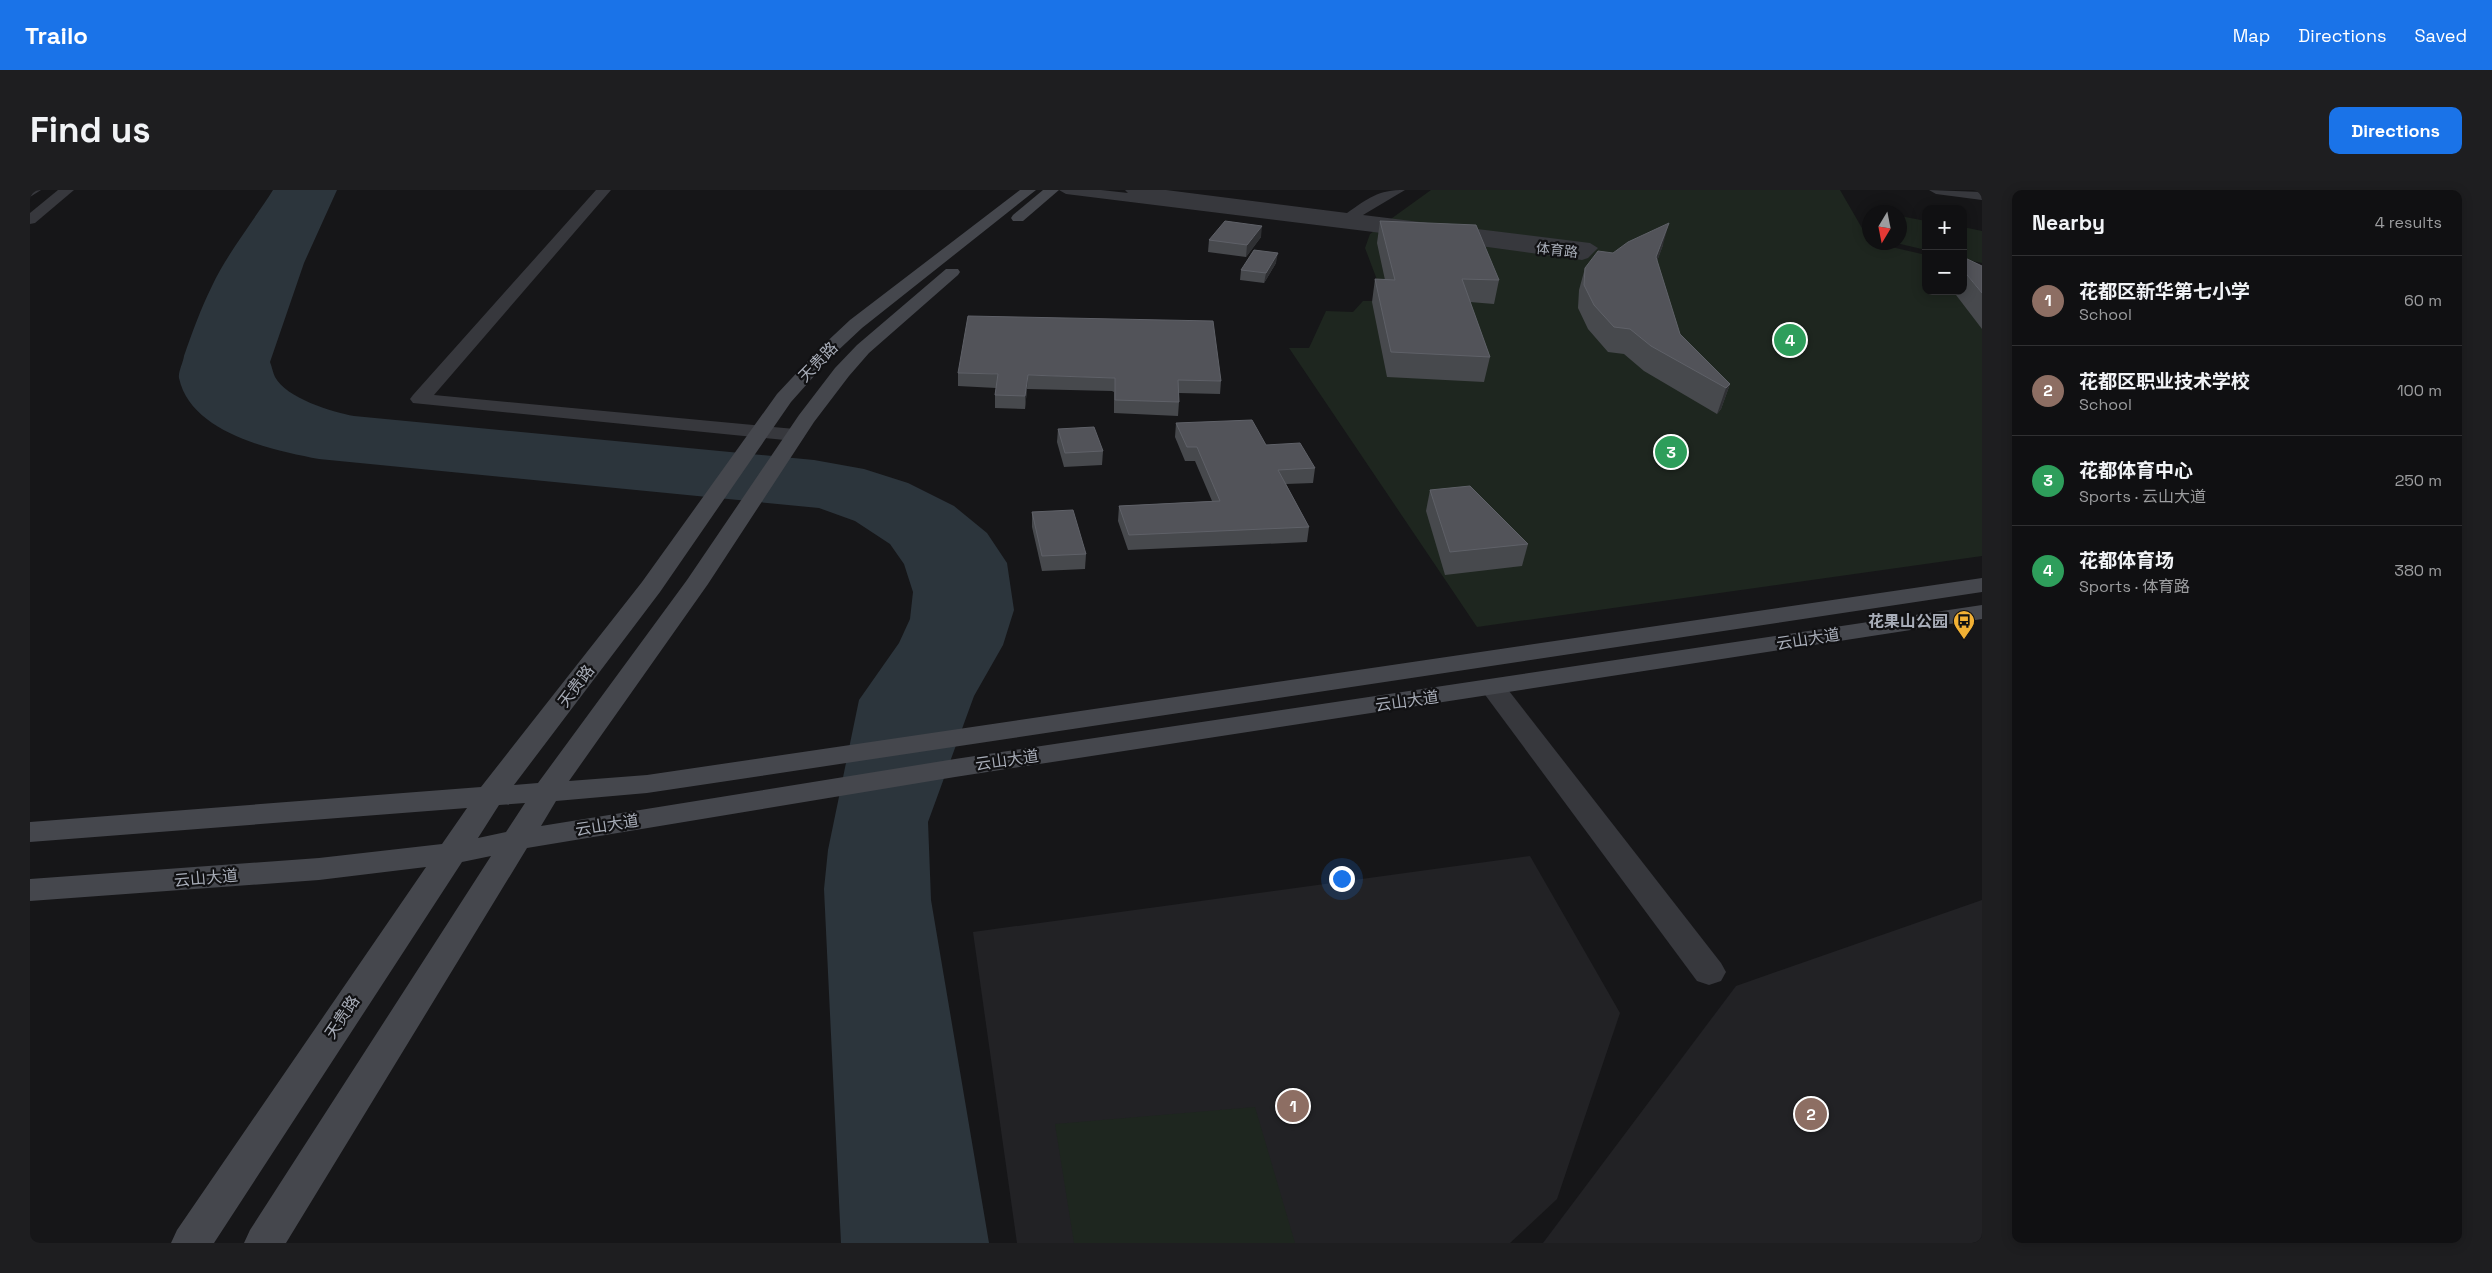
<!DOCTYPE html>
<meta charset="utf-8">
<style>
body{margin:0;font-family:"Space Grotesk","Noto Sans SC",sans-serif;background:#1e1e20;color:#f1f3f6}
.controls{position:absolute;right:15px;top:15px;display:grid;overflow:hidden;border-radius:10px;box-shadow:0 2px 12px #0003}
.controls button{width:45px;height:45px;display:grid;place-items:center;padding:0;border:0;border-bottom:1px solid #303032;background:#101012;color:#f1f3f6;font:25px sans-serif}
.compass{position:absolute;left:1832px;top:15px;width:45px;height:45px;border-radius:50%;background:#101012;box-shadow:0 2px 12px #0003;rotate:190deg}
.you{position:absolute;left:1311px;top:688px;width:18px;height:18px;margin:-12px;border:4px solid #fff;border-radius:50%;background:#1a73e8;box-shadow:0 0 0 8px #1a73e833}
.badge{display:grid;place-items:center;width:32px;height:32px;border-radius:50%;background:#1a73e8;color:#fff;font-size:16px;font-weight:700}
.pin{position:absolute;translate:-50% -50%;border:2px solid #fff;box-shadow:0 1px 5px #0006}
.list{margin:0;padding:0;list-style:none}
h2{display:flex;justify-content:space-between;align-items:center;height:65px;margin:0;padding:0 20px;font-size:21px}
h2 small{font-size:16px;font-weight:400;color:#9c9d9f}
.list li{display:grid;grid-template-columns:32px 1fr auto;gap:15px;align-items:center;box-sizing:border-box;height:90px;padding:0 20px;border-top:1px solid #303032}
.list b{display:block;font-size:19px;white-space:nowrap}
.list p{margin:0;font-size:16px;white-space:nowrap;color:#9c9d9f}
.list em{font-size:16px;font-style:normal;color:#9c9d9f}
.map{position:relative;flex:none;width:1952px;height:1053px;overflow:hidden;border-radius:10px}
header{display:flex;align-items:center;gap:30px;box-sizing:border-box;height:70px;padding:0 25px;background:#1a73e8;color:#fff}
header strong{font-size:24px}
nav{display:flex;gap:28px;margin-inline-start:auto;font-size:18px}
.intro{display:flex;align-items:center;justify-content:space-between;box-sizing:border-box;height:120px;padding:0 30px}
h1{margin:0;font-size:35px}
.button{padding:12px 22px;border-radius:10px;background:#1a73e8;color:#fff;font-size:18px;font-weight:700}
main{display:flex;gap:30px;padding:0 30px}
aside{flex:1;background:#101012;border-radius:10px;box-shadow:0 2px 12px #0003}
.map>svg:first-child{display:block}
.built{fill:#222225}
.green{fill:#1e261f}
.water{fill:#2c353c}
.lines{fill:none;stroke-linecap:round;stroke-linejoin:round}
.minor{fill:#37383d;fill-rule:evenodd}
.tertiary{fill:#37383d;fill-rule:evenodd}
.secondary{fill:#45474d;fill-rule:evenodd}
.wall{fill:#47494d}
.shaded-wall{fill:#2f3033}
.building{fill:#525359;stroke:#5f6168}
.labels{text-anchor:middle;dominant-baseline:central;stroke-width:4.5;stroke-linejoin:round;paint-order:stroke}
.far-street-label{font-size:14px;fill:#a8adb8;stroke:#111113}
.street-label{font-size:16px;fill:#a8adb8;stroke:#111113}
.poi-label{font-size:16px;font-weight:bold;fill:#a8adb8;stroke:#111113;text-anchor:end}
</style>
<header>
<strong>Trailo</strong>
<nav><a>Map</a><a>Directions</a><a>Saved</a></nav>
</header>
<div class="intro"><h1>Find us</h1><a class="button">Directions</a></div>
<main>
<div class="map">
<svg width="1952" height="1053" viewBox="0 0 1952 1053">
<rect width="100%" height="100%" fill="#161618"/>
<g class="built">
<polygon points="1500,666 1590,823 1527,1009 1480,1053 987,1053 943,742"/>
<polygon points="1952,710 1952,1053 1513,1053 1706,796"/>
</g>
<g class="green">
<polygon points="1401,0 1810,0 1840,52 1896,65 1896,101 1933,101 1933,75 1952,80 1952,366 1447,437 1259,158 1279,158 1296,121 1323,122 1333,111 1355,111 1335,58 1340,44"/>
<polygon points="1870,26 1896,31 1896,60 1866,53 1870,52"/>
<polygon points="1933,37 1952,41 1952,73 1933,69"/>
<polygon points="1225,917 1265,1053 1044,1053 1025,934"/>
</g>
<path class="water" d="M243 0H307L274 73 240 172C242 177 243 183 245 187 256 208 302 222 324 226L784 270 834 279 878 293 924 316 957 343 977 373 984 420 973 455 944 506 898 632 901 710 959 1053H811L794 699 798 660 829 510 869 453 880 429 883 402 874 374 860 354 825 331 789 318 289 269C241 260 161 243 149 188 148 182 153 173 154 166 162 143 171 118 182 96 197 64 224 30 243 0Z"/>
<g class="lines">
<g class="minor">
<polygon points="566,0 581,0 404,205 765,239 772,241 775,245 772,249 765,251 383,213 380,209 383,205"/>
<path d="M1029 0H1071L1098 3 1095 0H1136L1317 23C1339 8 1347 0 1375 0L1333 25 1560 53 1568 58 1558 68 1552 70 1392 48 1036 4Z"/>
<polygon points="1899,0 1952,2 1952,10 1906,4"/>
<polygon points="1463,490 1472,492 1691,773 1696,782 1691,791 1679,795 1667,791 1450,498 1454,492"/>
</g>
<g class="tertiary">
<polygon points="0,0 11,0 0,7"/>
<polygon points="28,0 44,0 5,33 0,34 0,23"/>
</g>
<g class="secondary">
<path d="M990 0H1006L832 138 801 167 761 212 630 402 484 595 508 593 657 390 769 225 805 178 827 155 916 79H928L930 82 928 85 839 163 819 186 784 232 678 394 539 591 617 585 1952 388V402L617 603 526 611 511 636 925 569 1952 415V429L925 587 497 658 256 1053H214L220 1040 461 666 432 672 184 1053H141L147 1040 396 677 289 690 0 711V689L289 668 412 654 437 618 0 652V632L451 597 612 392 747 204 789 159 820 130ZM495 613 476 642 448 648 469 615Z"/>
<polygon points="1013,0 1029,0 993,31 983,31 981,28 983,25"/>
</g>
</g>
<g class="wall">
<polygon points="1350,31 1469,90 1464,114 1440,112 1460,167 1454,192 1357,187 1342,112 1345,89 1355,90 1347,53"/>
<polygon points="1231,47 1216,67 1178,62 1179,50"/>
<polygon points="1633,55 1627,71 1650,144 1700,194 1691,219 1687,224 1614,181 1594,164 1578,162 1558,139 1548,118 1549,100 1555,78 1583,63"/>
<polygon points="1246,73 1234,93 1210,90 1211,80"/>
<polygon points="1933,80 1952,103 1952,139 1923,101 1933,101"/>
<polygon points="928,183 1191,191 1190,204 1149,203 1149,212 1148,226 1084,223 1084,202 1082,201 997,199 995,219 965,218 965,205 966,198 928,196"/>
<polygon points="1146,233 1236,255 1285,278 1283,293 1256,294 1279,337 1277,352 1098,360 1088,331 1089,316 1182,311 1165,271 1155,271 1145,247"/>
<polygon points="1028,239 1073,261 1072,275 1034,277 1027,252"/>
<polygon points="1400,300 1498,354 1492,376 1415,385 1396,321"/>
<polygon points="1002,322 1056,364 1055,379 1012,381 1002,337"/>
</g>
<g class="shaded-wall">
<polygon points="1639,33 1633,55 1620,90 1626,67"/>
<polygon points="1232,36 1231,47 1216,67 1217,55"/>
<polygon points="1248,63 1246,73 1234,93 1236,83"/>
<polygon points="998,185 997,199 995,219 995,206"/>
<polygon points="1700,194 1691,219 1687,224 1696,198"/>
</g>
<g class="building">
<polygon points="1195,31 1232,36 1217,55 1179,50"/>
<polygon points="1350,31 1446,35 1469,90 1432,89 1460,167 1361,162 1345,89 1365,90"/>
<polygon points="1639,33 1626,67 1650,144 1700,194 1696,198 1621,156 1600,139 1584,137 1564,115 1554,95 1555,78 1568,61 1583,63 1598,52"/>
<polygon points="1224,60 1248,63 1236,83 1211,80"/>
<polygon points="1933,67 1952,76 1952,103 1933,80"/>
<polygon points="938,126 1183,131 1191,191 1148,190 1149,212 1085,210 1085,188 1083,188 998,185 995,206 965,205 968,184 928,183"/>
<polygon points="1222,230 1236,255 1270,253 1285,278 1248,280 1279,337 1099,345 1089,316 1190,311 1167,257 1157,257 1146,233"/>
<polygon points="1064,237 1073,261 1035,263 1028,239"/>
<polygon points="1440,296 1498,354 1420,362 1400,300"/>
<polygon points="1043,320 1056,364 1012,366 1002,322"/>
</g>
<defs>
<g id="bus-pin" transform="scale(1.125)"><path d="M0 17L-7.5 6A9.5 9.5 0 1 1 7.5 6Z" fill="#f2b134" stroke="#111113"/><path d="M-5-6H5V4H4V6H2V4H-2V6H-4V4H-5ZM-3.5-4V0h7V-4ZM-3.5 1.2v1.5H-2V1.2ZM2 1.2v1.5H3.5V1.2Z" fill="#111"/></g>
</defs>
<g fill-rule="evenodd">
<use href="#bus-pin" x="1934" y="431"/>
</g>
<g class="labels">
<g class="far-street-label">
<text transform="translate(1527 60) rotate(6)">体育路</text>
</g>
<g class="street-label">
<text transform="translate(788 172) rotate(-46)">天贵路</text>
<text transform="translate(1778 449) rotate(-9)">云山大道</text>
<text transform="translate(546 496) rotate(-53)">天贵路</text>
<text transform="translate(1377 511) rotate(-8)">云山大道</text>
<text transform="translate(977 570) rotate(-8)">云山大道</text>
<text transform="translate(577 635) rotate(-9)">云山大道</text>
<text transform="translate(176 688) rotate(-5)">云山大道</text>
<text transform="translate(312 827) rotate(-56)">天贵路</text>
</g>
<g class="poi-label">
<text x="1918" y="431">花果山公园</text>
</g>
</g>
</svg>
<div class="controls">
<button>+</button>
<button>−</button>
</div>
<svg class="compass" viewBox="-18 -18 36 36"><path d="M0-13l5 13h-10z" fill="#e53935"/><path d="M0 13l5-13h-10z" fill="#9c9d9f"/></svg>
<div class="you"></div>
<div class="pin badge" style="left:1263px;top:916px;background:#8d6e63">1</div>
<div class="pin badge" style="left:1781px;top:924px;background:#8d6e63">2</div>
<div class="pin badge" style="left:1641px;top:262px;background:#2e9e5b">3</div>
<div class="pin badge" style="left:1760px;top:150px;background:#2e9e5b">4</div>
</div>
<aside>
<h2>Nearby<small>4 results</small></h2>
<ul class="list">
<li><span class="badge" style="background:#8d6e63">1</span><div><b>花都区新华第七小学</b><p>School</p></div><em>60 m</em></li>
<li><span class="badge" style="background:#8d6e63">2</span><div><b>花都区职业技术学校</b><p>School</p></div><em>100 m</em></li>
<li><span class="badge" style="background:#2e9e5b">3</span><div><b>花都体育中心</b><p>Sports · 云山大道</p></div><em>250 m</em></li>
<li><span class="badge" style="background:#2e9e5b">4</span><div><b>花都体育场</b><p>Sports · 体育路</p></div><em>380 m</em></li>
</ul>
</aside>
</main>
